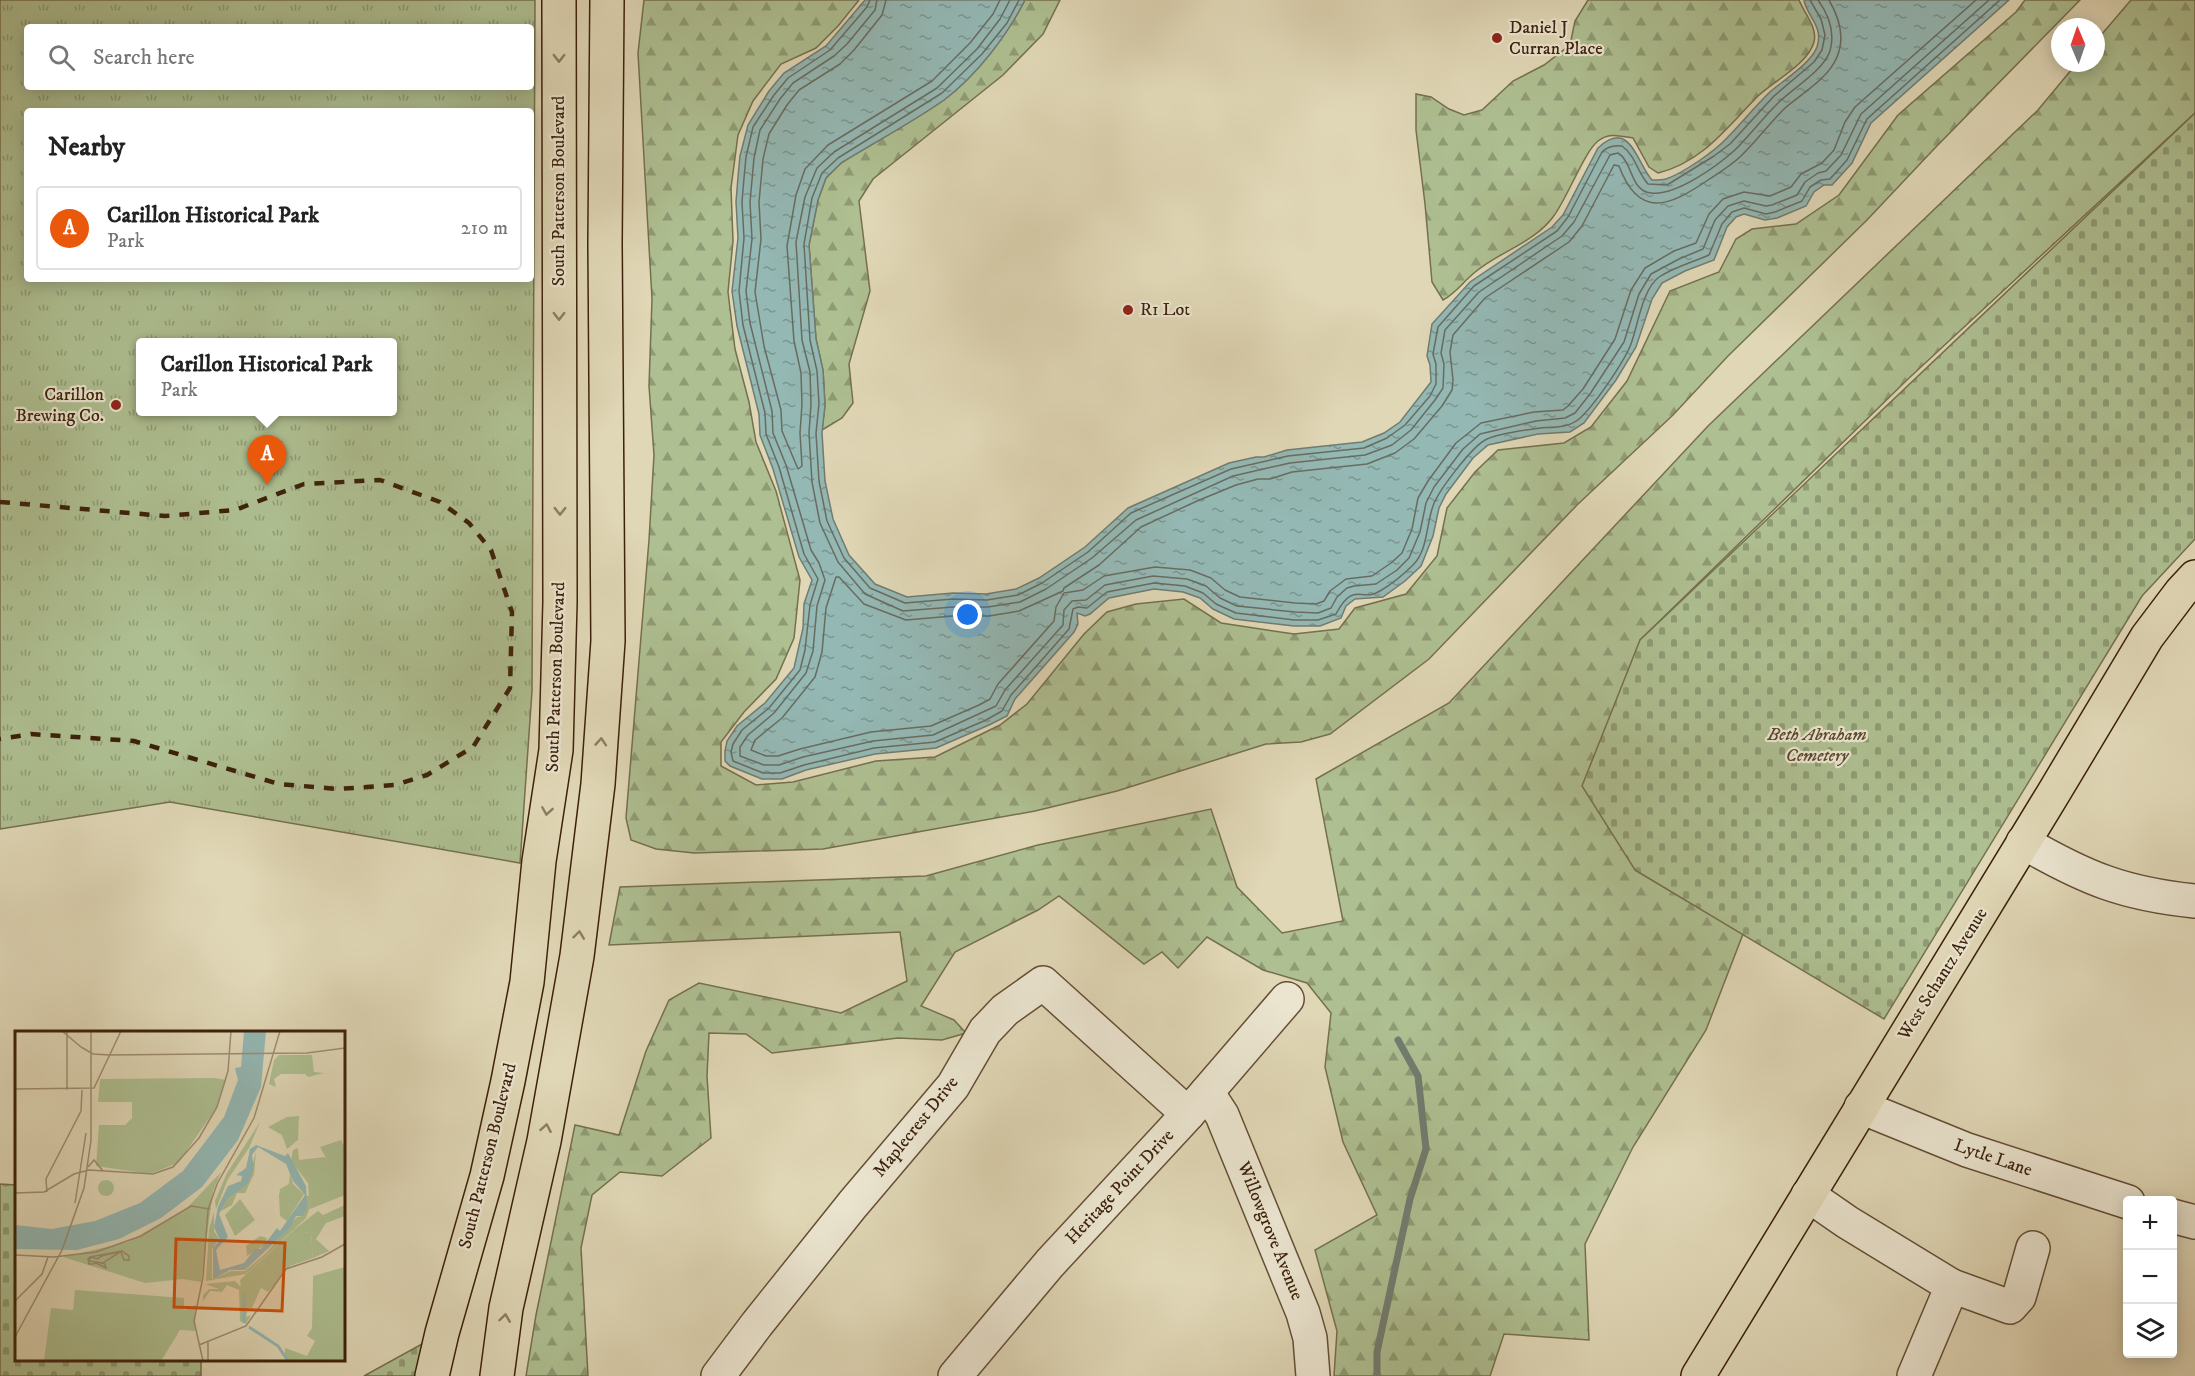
<!DOCTYPE html>
<meta charset="utf-8">
<style>
body{margin:0;font-family:"IM FELL DW Pica",serif;background:#f2f2f2;color:#222}
.controls{position:absolute;right:18px;bottom:18px;display:grid;overflow:hidden;border-radius:6px;box-shadow:0 3px 15px #0003}
.controls button{width:54px;height:54px;display:grid;place-items:center;padding:0;border:0;border-bottom:2px solid #e0e0e0;background:#fff;color:#222;font:30px sans-serif}
.compass{position:absolute;left:2051px;top:18px;width:54px;height:54px;border-radius:50%;background:#fff;box-shadow:0 3px 15px #0003;rotate:358deg}
.you{position:absolute;left:968px;top:615px;width:21px;height:21px;margin:-15px;border:4px solid #fff;border-radius:50%;background:#1a73e8;box-shadow:0 0 0 9px #1a73e833}
.badge{display:grid;place-items:center;width:39px;height:39px;border-radius:50%;background:#ea580c;color:#fff;font-size:20px;font-weight:700}
.pin{position:absolute;translate:-50% -50px;filter:drop-shadow(0 2px 3px #0008)}
.pin::after{content:'';position:absolute;top:32px;width:21px;height:18px;background:inherit;clip-path:polygon(0 0,100% 0,50% 100%)}
.popup{position:absolute;left:136px;top:338px;width:261px;height:78px;box-sizing:border-box;display:grid;place-content:center;border-radius:6px;background:#fff;filter:drop-shadow(0 2px 4px #0005);font-size:20px;white-space:nowrap;color:#767676}
.popup b{font-size:22px;color:#222}
.popup::after{content:'';position:absolute;left:50%;top:100%;margin-left:-12px;border:12px solid transparent;border-top-color:#fff}
.list{margin:0;padding:0;list-style:none}
h2{display:flex;justify-content:space-between;align-items:center;height:78px;margin:0;padding:0 24px;font-size:26px}
h2 small{font-size:20px;font-weight:400;color:#767676}
.list li{display:grid;grid-template-columns:39px 1fr auto;gap:18px;align-items:center;box-sizing:border-box;height:84px;margin:0 12px 12px;padding:0 12px;border:2px solid #e0e0e0;border-radius:6px}
.list b{display:block;font-size:22px;white-space:nowrap}
.list p{margin:0;font-size:20px;white-space:nowrap;color:#767676}
.list em{font-size:20px;font-style:normal;color:#767676}
.icon{flex:none;width:33px;height:33px;fill:none;stroke:currentColor;stroke-width:2;stroke-linecap:round;stroke-linejoin:round}
.map{position:relative;flex:none;width:2195px;height:1376px;overflow:hidden}
.search{position:absolute;background:#fff;box-shadow:0 3px 15px #0003;left:24px;top:24px;width:510px;height:66px;display:flex;align-items:center;gap:15px;box-sizing:border-box;padding:0 21px;border-radius:6px;color:#767676;font-size:22px}
.panel{position:absolute;background:#fff;box-shadow:0 3px 15px #0003;left:24px;top:108px;width:510px;height:174px;border-radius:6px}
.map>svg:first-child{display:block}
.forest{fill:url(#forest-firs);stroke:#75704e;stroke-width:1.5}
.cemetery{fill:url(#cemetery-stones);stroke:#75704e;stroke-width:1.5}
.park{fill:url(#park-tufts);stroke:#75704e;stroke-width:1.5;fill-rule:evenodd}
.water{fill:url(#water-ripples);stroke:#717c70;stroke-width:1.5}
.lines{fill:none;stroke-linecap:round;stroke-linejoin:round}
.shore{stroke:#686c60;stroke-width:1.5}
.stream{stroke:#717c70;stroke-width:7}
.minor-casing{stroke:#654e36;stroke-width:36}
.major-casing{stroke:#3c210b;stroke-width:36}
.minor{stroke:#ebe5d0;stroke-width:33}
.major{stroke:#e0d7b6;stroke-width:33}
.rail{stroke:#3c210b;stroke-width:4.5;stroke-dasharray:10 10;stroke-linecap:butt}
.oneway{stroke:#8e7c60}
.poi-dot{fill:#8f2418;stroke:#ebe5d0;stroke-width:2}
.labels{text-anchor:middle;dominant-baseline:central;stroke-width:4.5;stroke-linejoin:round;paint-order:stroke}
.poi-label{font-size:18px;fill:#3c210b;stroke:#ebe5d0;text-anchor:start}
.street-label{font-size:18px;fill:#3c210b;stroke:#ebe5d0}
.park-label{font-size:18px;font-style:italic;fill:#58482c;stroke:#ebe5d0}
.inset-river{fill:none;stroke:#94b8b4;stroke-width:3}
.inset-road{fill:none;stroke:#9e8e72;stroke-width:1.5}
.view{fill:#ce510c;fill-opacity:0.15;stroke:#ce510c;stroke-width:3}
.inset-edge{fill:none;stroke:#3c210b;stroke-width:3}
</style>
<div class="map">
<svg width="2195" height="1376" viewBox="0 0 2195 1376">
<defs>
<pattern id="forest-firs" width="22" height="20" patternUnits="userSpaceOnUse" patternTransform="scale(1.5)"><rect width="22" height="20" fill="#aebf91"/><path d="M5 1l3.5 6h-7zM16 11l3.5 6h-7z" fill="#8f9b75"/></pattern>
<pattern id="cemetery-stones" width="16" height="16" patternUnits="userSpaceOnUse" patternTransform="scale(1.5)"><rect width="16" height="16" fill="#aebf91"/><path d="M2 7V4a2 2 0 0 1 4 0v3zM10 15v-3a2 2 0 0 1 4 0v3z" fill="#8f9b75"/></pattern>
<pattern id="park-tufts" width="24" height="20" patternUnits="userSpaceOnUse" patternTransform="scale(1.5)"><rect width="24" height="20" fill="#aebf91"/><path d="M3 7l-1-3M5 7V3M7 7l1-3M15 17l-1-3M17 17v-4M19 17l1-3" fill="none" stroke="#8f9b75"/></pattern>
<pattern id="water-ripples" width="26" height="14" patternUnits="userSpaceOnUse" patternTransform="scale(1.5)"><rect width="26" height="14" fill="#94b8b4"/><path d="M2 4q2-2 4 0t4 0M15 11q2-2 4 0t4 0" fill="none" stroke="#7a9591"/></pattern>
</defs>
<rect width="100%" height="100%" fill="#e0d7b6"/>
<filter id="stains"><feTurbulence type="fractalNoise" baseFrequency=".00333" numOctaves="4"/><feColorMatrix values="0 0 0 0 .2 0 0 0 0 .09 0 0 0 0 .02 0 0 0 .5 -.17"/></filter>
<radialGradient id="worn" r=".72"><stop offset=".6" stop-color="#630" stop-opacity="0"/><stop offset="1" stop-color="#630" stop-opacity=".3"/></radialGradient>
<g class="forest">
<polygon points="644,0 859,0 838,26 816,48 781,64 753,101 738,135 731,188 733,241 728,292 735,349 749,402 756,442 776,491 800,580 794,638 776,679 744,712 721,742 721,766 756,785 793,782 876,761 935,757 1000,725 1027,704 1084,634 1107,612 1136,604 1184,599 1221,623 1294,634 1339,629 1355,608 1406,594 1437,556 1447,508 1475,472 1498,450 1564,443 1591,427 1627,381 1670,291 1719,272 1736,239 1752,229 1796,224 1839,195 1898,115 2016,12 2025,0 2080,0 1934,149 1867,220 1728,356 1673,415 1577,505 1429,659 1330,734 1301,742 1266,744 1117,791 1035,811 823,849 694,853 656,849 631,840 626,818 649,540 654,455 649,386 652,299 638,53"/>
<path d="M1025 0H1060L1043 34 1003 75 873 179 859 201 870 291 849 364 853 403 842 418 822 430 825 405 823 370 816 339 809 245 818 200 826 178 841 163C875 142 911 123 944 100 976 76 1007 35 1025 0Z"/>
<path d="M1588 0H1799C1804 13 1818 28 1814 42 1808 64 1774 81 1758 96 1727 127 1703 162 1658 173L1649 167 1633 138C1620 136 1609 132 1598 141 1584 152 1567 199 1553 217 1534 243 1498 252 1474 273 1463 282 1456 293 1443 300L1432 282 1425 204 1416 130V94L1431 97 1449 109 1464 115 1482 110 1513 81 1544 65 1570 45 1575 21Z"/>
<polygon points="2131,0 2195,0 2195,113 1908,379 1640,640 1635,870 1743,934 1706,1030 1633,1147 1585,1244 1589,1340 1504,1334 1490,1376 1334,1376 1337,1331 1315,1250 1377,1215 1343,1142 1325,1067 1331,1013 1307,983 1263,970 1207,937 1178,968 1162,952 1144,964 1059,896 1038,910 955,952 921,1006 954,1020 966,1033 942,1040 898,1038 772,1053 746,1034 709,1033 707,1076 711,1138 662,1176 620,1172 592,1195 581,1248 588,1376 526,1376 536,1315 575,1125 619,1135 646,1051 669,1000 699,983 841,1013 907,981 900,932 609,945 620,887 926,876 1038,845 1211,809 1237,887 1282,933 1343,921 1316,779 1449,703 1708,426 2038,110 2077,63 2096,63 2096,41"/>
</g>
<g class="cemetery">
<polygon points="2195,113 2195,539 2142,596 1884,1019 1635,870 1582,786 1640,640"/>
<polygon points="0,1184 16,1185 16,1360 201,1360 201,1376 0,1376"/>
<polygon points="442,1333 432,1376 364,1376"/>
</g>
<path class="park" d="M0 0H535L532 691 520 863 170 802 0 829ZM27 27H531V87H27ZM27 111H531V279H27ZM141 342H393V412H141Z"/>
<path class="water" d="M865 0H1025C1007 36 976 76 944 100 911 123 875 142 841 163L826 178 818 200 809 245 816 339 823 370 825 405 822 433 825 481 833 519 849 555 875 584 907 597 953 593 986 594 1016 589 1039 578 1085 547 1128 508 1229 463 1256 457H1264L1287 450 1362 442 1384 433 1400 422 1431 382 1430 365 1427 356 1432 324 1470 282 1552 227 1563 215 1598 148C1630 117 1637 164 1652 180 1657 180 1662 180 1666 179 1683 173 1714 152 1727 138 1742 123 1755 106 1771 91 1784 80 1811 63 1817 47 1824 26 1807 17 1804 0H2009L1871 123 1852 163 1832 185H1824L1814 192 1806 206 1777 218 1765 220 1744 214 1736 217 1727 227 1714 260 1685 271 1662 283 1652 299 1636 347 1616 380 1584 423 1570 432 1538 434 1488 445 1473 458 1446 494 1439 508 1433 536 1421 566 1405 581 1383 597 1355 599 1346 606 1341 618 1320 626H1294L1234 619 1213 609 1200 598 1183 592 1154 589 1109 598 1090 614 1085 616 1077 613 1078 624 1074 632 1015 699 1007 716 989 725 936 748 875 754 806 770 782 779H762L730 766 725 761V751L727 741 737 726 765 703 794 668 803 628 804 604 812 580 799 557 773 469 760 435 759 414 737 326 732 291 738 238 736 202 738 177 740 156 748 125 769 91 784 73 826 46Z"/>
<g class="lines">
<g class="shore">
<path d="M870 0 867 7 830 50 788 78 774 95 753 127 746 157 744 178 742 202 744 238 739 291 743 325 765 413 766 434 779 467 804 554 818 579 810 605 805 650 800 670 769 708 742 730 733 744 731 752 733 761 763 773H780L804 765 874 748 935 742 986 720 1002 711 1011 695 1069 629 1073 609 1078 607 1087 608 1107 592 1154 583 1185 586 1203 593 1216 604 1236 613 1294 620H1318L1336 614C1354 580 1361 603 1380 591 1392 584 1403 575 1413 565 1428 550 1426 525 1433 506 1438 491 1473 445 1487 439 1500 433 1525 430 1540 428 1554 427 1568 428 1579 419 1594 406 1624 362 1631 344 1638 325 1642 290 1659 277 1674 267 1693 262 1709 255L1722 224 1732 212 1744 208 1766 214 1775 212 1802 201 1810 187 1821 180 1830 179 1847 160 1867 119 2000 0"/>
<polyline points="877,0 875,10 847,44 834,56 793,83 780,99 760,130 754,158 750,202 752,239 746,291 750,323 772,411 773,433 786,465 811,550 819,563 825,580 817,606 813,651 806,673 774,713 748,735 740,747 740,756 764,765 779,765 803,757 873,741 933,735 996,706 1005,690 1063,625 1064,610 1072,601 1086,600 1105,585 1153,576 1187,579 1206,586 1220,598 1237,606 1295,612 1318,613 1331,608 1337,597 1347,588 1354,586 1376,584 1397,570 1409,558 1420,532 1426,503 1434,487 1463,449 1480,434 1536,421 1565,418 1575,413 1590,394 1624,342 1639,294 1651,274 1679,259 1703,249 1715,220 1728,206 1744,201 1766,206 1772,205 1797,195 1805,182 1818,173 1826,171 1841,155 1861,114 1989,0"/>
<polyline points="886,0 882,15 854,50 840,64 799,90 787,105 769,134 763,159 759,202 761,239 755,292 764,346 781,410 782,431 798,469 802,466 800,433 802,404 801,373 794,341 787,246 796,195 805,169 828,145 932,81 970,43 993,14 1000,0"/>
<path d="M1010 0 1000 19 977 49 937 88 834 152 817 168 805 197 796 242 802 340 810 372 811 404 809 433 812 482 820 523 838 562 865 594 903 611 953 607H988L1020 602 1046 589 1092 558 1136 520 1233 476 1290 463 1365 455 1392 445 1411 430 1435 400 1443 388 1444 364 1441 353 1445 330 1479 292 1562 236 1574 222 1610 155 1618 153C1633 162 1630 191 1651 193 1676 196 1717 166 1735 150 1750 135 1763 118 1778 103 1793 88 1823 71 1830 51 1835 33 1829 15 1818 0"/>
<path d="M1019 0 1007 23 982 54 942 93 838 158 822 173 812 198 804 244 810 340 817 371 819 404 816 433 819 481 827 521 844 558 870 588 905 603 953 599 987 600 1018 595 1042 583 1088 552 1131 513 1231 469 1288 456 1364 448 1387 438 1405 425 1430 396 1436 384V364L1433 354 1438 327 1474 286 1557 231 1568 217 1602 152C1608 146 1614 145 1622 146 1636 156 1637 172 1648 184L1667 185 1714 156 1730 144 1774 96 1814 62 1822 50 1825 35 1821 19 1810 0"/>
<path d="M1829 0C1839 17 1845 38 1837 57 1828 79 1802 93 1785 108 1770 123 1757 140 1742 155 1732 165 1720 172 1708 180 1670 206 1639 220 1619 166L1614 165 1582 226 1569 242 1485 298 1453 335 1450 352 1453 380 1452 390 1442 406 1414 439 1395 453 1367 464 1292 472 1270 479H1258L1236 485 1197 501 1141 527 1099 565 1064 588 1063 591 1019 611 989 616H953L906 620 864 604 839 577H836L826 608 822 652 815 677 782 718 755 740 751 750 766 756H778L800 749 871 732 931 726 979 705 990 699 998 684 1054 621 1056 607 1064 593 1083 590 1104 576 1155 567 1190 570 1211 578 1225 590 1240 597 1295 603 1316 604 1324 601 1330 591 1346 579 1372 576 1391 563 1402 553 1412 529 1418 498 1428 481 1456 443 1481 423 1534 412 1563 410 1568 406 1583 389 1615 339 1631 290 1645 268 1674 251 1696 243 1709 214 1723 199 1744 192 1770 196 1791 187 1801 174 1822 163 1834 150 1845 122 1855 107 1976 0"/>
</g>
<polyline class="stream" points="1377,1376 1377,1352 1410,1199 1426,1149 1418,1076 1398,1040"/>
<g class="minor-casing">
<g id="minor">
<path d="M2023 842C2085 878 2124 894 2195 901"/>
<polyline points="1207,1092 1222,1115 1303,1313 1310,1338 1313,1376"/>
<polyline points="1861,1107 1967,1150 2128,1202"/>
<polyline points="1808,1195 1847,1222 1952,1286 1914,1376"/>
<polyline points="2172,1216 2195,1222"/>
<polyline points="1952,1286 2010,1307 2019,1297 2033,1248"/>
<polyline points="718,1376 757,1324 853,1204 953,1086 985,1031 1005,1010 1043,983 1188,1114"/>
<polyline points="955,1376 1050,1263 1188,1114 1287,999"/>
</g>
</g>
<g class="major-casing">
<g id="major">
<polyline points="432,1376 442,1333 487,1176 508,1081 527,982 539,861 556,750 560,602 559,0"/>
<polyline points="497,1376 506,1308 544,1141 577,956 598,784 608,641 605,243 607,0"/>
<polyline points="1698,1376 2053,794 2147,637 2181,592 2195,577"/>
</g>
</g>
<use href="#minor" class="minor"/>
<use href="#major" class="major"/>
<polyline class="rail" points="0,502 165,516 235,510 304,484 380,480 440,502 469,523 491,550 512,612 510,688 473,747 427,775 395,785 338,789 279,784 134,741 31,734 0,739"/>
</g>
<defs><path id="oneway-chevron" d="M-2-3.5L2.5 0L-2 3.5" fill="none" stroke-width="1.6" stroke-linecap="round" stroke-linejoin="round" transform="scale(1.5)"/></defs>
<g class="oneway">
<use href="#oneway-chevron" transform="translate(559 58) rotate(90)"/>
<use href="#oneway-chevron" transform="translate(559 316) rotate(90)"/>
<use href="#oneway-chevron" transform="translate(560 511) rotate(90)"/>
<use href="#oneway-chevron" transform="translate(601 742) rotate(-86)"/>
<use href="#oneway-chevron" transform="translate(547 811) rotate(99)"/>
<use href="#oneway-chevron" transform="translate(579 935) rotate(-83)"/>
<use href="#oneway-chevron" transform="translate(546 1128) rotate(-80)"/>
<use href="#oneway-chevron" transform="translate(505 1318) rotate(-82)"/>
</g>
<g class="poi-dot">
<circle cx="1497" cy="38" r="6"/>
<circle cx="1128" cy="310" r="6"/>
<circle cx="116" cy="405" r="6"/>
</g>
<g class="labels">
<g class="poi-label">
<text x="1509" y="28">Daniel J<tspan x="1509" dy="21">Curran Place</tspan></text>
<text x="1140" y="310">R1 Lot</text>
<text x="104" y="395" text-anchor="end">Carillon<tspan x="104" dy="21">Brewing Co.</tspan></text>
</g>
<g class="street-label">
<text transform="translate(559 191) rotate(-90)">South Patterson Boulevard</text>
<text transform="translate(556 677) rotate(-88)">South Patterson Boulevard</text>
<text transform="translate(1943 974) rotate(-58)">West Schantz Avenue</text>
<text transform="translate(916 1127) rotate(-51)">Maplecrest Drive</text>
<text transform="translate(488 1156) rotate(-76)">South Patterson Boulevard</text>
<text transform="translate(1993 1158) rotate(19)">Lytle Lane</text>
<text transform="translate(1120 1187) rotate(-47)">Heritage Point Drive</text>
<text transform="translate(1270 1231) rotate(68)">Willowgrove Avenue</text>
</g>
<g class="park-label">
<text x="1817" y="735">Beth Abraham<tspan x="1817" dy="21">Cemetery</tspan></text>
</g>
</g>
<g transform="translate(15 1031)">
<rect width="330" height="330" fill="#e0d7b6"/>
<path d="M264 24H297L299 41 309 42 293 46 290 43H266L259 48 261 56 254 53 259 29ZM284 85 283 109 272 118 267 104 253 96 272 86ZM283 117 284 129 310 126 330 150V164L295 178 293 152 276 130 278 119ZM225 168 240 189 220 205 210 184ZM298 249H330V330H270V317L292 325 300 310 292 305 297 297Z" fill="#aebf91"/>
<path d="M245 91 234 117 213 148 201 178 200 170 212 142ZM241 120 239 143 230 162H222L217 174 206 180 212 167 233 153ZM275 142 278 153 289 163 272 190 265 185 264 165 265 158 274 153ZM291 164 294 165 295 176 291 187 231 243 191 250 194 198 199 181V200L204 208 197 218V248L216 240H230L252 221 282 186 288 185ZM330 174V185L311 192 301 208 314 220 298 227 296 202 288 201 241 254 246 257 237 277H233L231 286 236 284 231 293 225 290 224 259 212 254 207 261 195 260 188 270 187 305 188 264 194 258H204L190 253 220 250 226 256 225 249 281 197 303 180 308 184ZM245 205 252 207 250 214 232 225 231 215ZM330 236V249H298V245Z" fill="#aebf91"/>
<path d="M288 201 296 202 298 227 275 235 253 261 241 254V242ZM60 259 169 267V279L181 274 180 300 165 299 146 330H29L36 277 58 279Z" fill="#aebf91"/>
<path d="M200 47 211 49 202 76 163 132 135 143 81 135 84 94H110L117 87V71H83L85 48ZM206 141 198 160 186 251 168 248 130 252 48 226 113 211 172 177Z" fill="#aebf91"/>
<path d="M169 65 181 66V93H159V66ZM84 95 115 96V110L84 111ZM326 109 330 117V151L324 150 305 116ZM84 123a12 12 0 1 1 24 0a12 12 0 1 1-24 0ZM309 127 311 139 288 143 286 131ZM316 139V153L324 151 328 162 321 165 317 155 319 165 309 168 305 152 314 149 293 151 291 144ZM83 157a8 8 0 1 1 16 0a8 8 0 1 1-16 0Z" fill="#aebf91"/>
<path d="M229 0H251L246 56 223 109 187 156 146 187 104 208 62 219 0 218V194L37 198 80 190 125 172 168 140 209 86 223 49 220 37 226 36ZM241 114 270 125 273 122 291 155 292 176 288 185H281L275 197 230 239H215L198 248V217L205 209 199 196 203 176 213 155 226 150 227 145 221 144 231 137 235 118ZM243 116 271 133 278 150 290 164 265 200 262 197 246 218H240L229 232 205 239 201 219 213 206 204 183 212 168 233 153 239 137 237 124Z" fill="#94b8b4" fill-rule="evenodd"/>
<path class="inset-river" d="M229 262V292M234 296 263 315 273 330"/>
<path class="inset-road" d="M47 0 66 16M52 0V59M66 16 78 23 94 24 292 22 330 17M0 58 79 57 106 0M73 136 79 129 88 140M32 161 31 148 66 80 67 59M0 162 29 161 59 143 74 139 138 143 158 136 184 107 202 76 213 40 216 0M60 172 71 102M0 224 39 226 81 221 126 205 176 175 195 178M81 232 91 237 90 233 82 231 81 232 78 233H74L73 228 75 226 107 220 114 225V229H109L106 221H105L90 224 87 225 82 228 76 226 74 230 88 232 105 221M0 270 27 243 33 226M0 306 47 219 69 157 76 109V0M184 314 231 295 271 238 307 226 330 213M188 330 179 290 188 246 193 179 202 153 239 87 265 0M193 330V311"/>
<path class="view" d="M161 208 270 212 267 280 159 276Z"/>
<rect width="330" height="330" class="inset-edge"/>
</g>
<rect width="100%" height="100%" filter="url(#stains)"/>
<rect width="100%" height="100%" fill="url(#worn)"/>
</svg>
<div class="controls">
<button>+</button>
<button>−</button>
<button><svg class="icon" aria-label="layers" viewBox="0 0 24 24"><path d="M12 4l9 5-9 5-9-5zM3 14l9 5 9-5"/></svg></button>
</div>
<svg class="compass" viewBox="-18 -18 36 36"><path d="M0-13l5 13h-10z" fill="#e53935"/><path d="M0 13l5-13h-10z" fill="#767676"/></svg>
<div class="you"></div>
<div class="pin badge" style="left:267px;top:485px">A</div>
<div class="popup"><b>Carillon Historical Park</b>Park</div>
<div class="search"><svg class="icon" aria-label="search" viewBox="0 0 24 24"><circle cx="10" cy="10" r="6"/><path d="M15 15l6 6"/></svg>Search here</div>
<section class="panel">
<h2>Nearby<small></small></h2>
<ul class="list">
<li><span class="badge">A</span><div><b>Carillon Historical Park</b><p>Park</p></div><em>210 m</em></li>
</ul>
</section>
</div>
